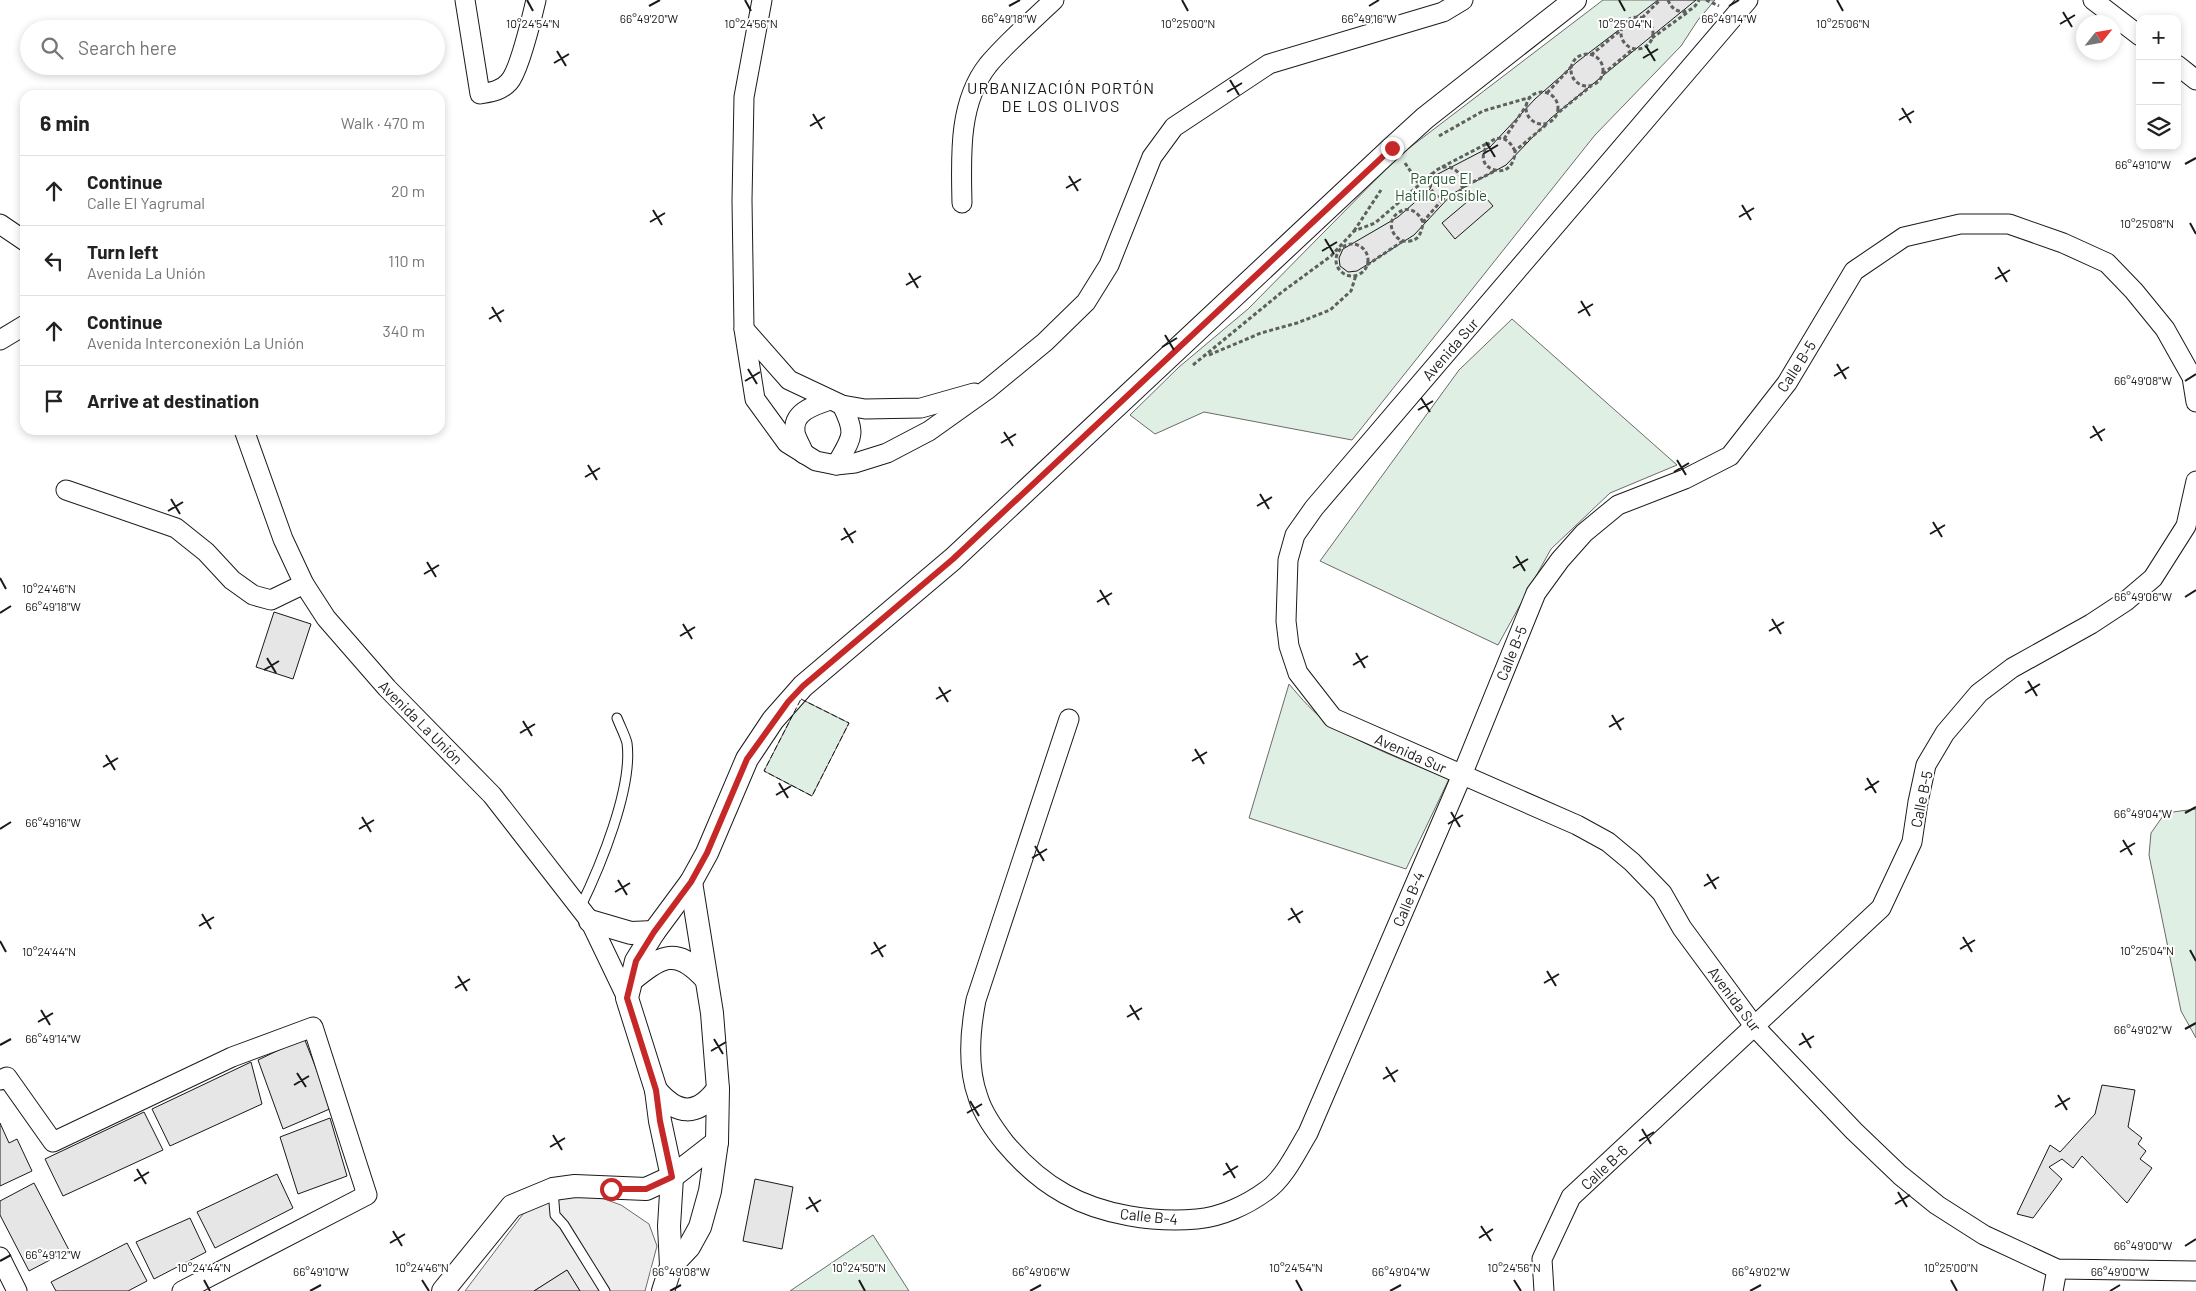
<!DOCTYPE html>
<meta charset="utf-8">
<style>
body{margin:0;font-family:Barlow,sans-serif;background:#f6f6f6;color:#222}
.controls{position:absolute;right:15px;top:15px;display:grid;overflow:hidden;border-radius:10px;box-shadow:0 2px 8px #0003}
.controls button{width:45px;height:45px;display:grid;place-items:center;padding:0;border:0;border-bottom:1px solid #e0e0e0;background:#fff;color:#222;font:25px sans-serif}
.compass{position:absolute;left:2076px;top:15px;width:45px;height:45px;border-radius:50%;background:#fff;box-shadow:0 2px 8px #0003;rotate:59deg}
.stop{position:absolute;width:15px;height:15px;margin:-11px;border:4px solid #c62828;border-radius:50%;background:#fff}
.stop.end{background:#c62828;border-color:#fff;box-shadow:0 1px 5px #0008}
.list{margin:0;padding:0;list-style:none}
h2{display:flex;justify-content:space-between;align-items:center;height:65px;margin:0;padding:0 20px;font-size:21px}
h2 small{font-size:16px;font-weight:400;color:#767676}
.list li{display:grid;grid-template-columns:32px 1fr auto;gap:15px;align-items:center;box-sizing:border-box;height:70px;padding:0 20px;border-top:1px solid #e0e0e0}
.list b{display:block;font-size:19px;white-space:nowrap}
.list p{margin:0;font-size:16px;white-space:nowrap;color:#767676}
.list em{font-size:16px;font-style:normal;color:#767676}
.icon{flex:none;width:28px;height:28px;fill:none;stroke:currentColor;stroke-width:2;stroke-linecap:round;stroke-linejoin:round}
.map{position:relative;flex:none;width:2196px;height:1291px;overflow:hidden}
.search{position:absolute;background:#fff;box-shadow:0 2px 8px #0003;left:20px;top:20px;width:425px;height:55px;display:flex;align-items:center;gap:12px;box-sizing:border-box;padding:0 18px;border-radius:28px;color:#767676;font-size:19px}
.panel{position:absolute;background:#fff;box-shadow:0 2px 8px #0003;left:20px;top:90px;width:425px;height:345px;border-radius:15px}
.map>svg:first-child{display:block}
.green{fill:#e0efe3;stroke:#6a6a6a}
.parking{fill:#ededed;stroke:#6a6a6a}
.building{fill:#e6e6e6;stroke:#1a1a1a}
.lines{fill:none;stroke-linecap:round;stroke-linejoin:round}
.service-casing{stroke:#1a1a1a;stroke-width:11}
.minor-casing{stroke:#1a1a1a;stroke-width:21}
.tertiary-casing{stroke:#1a1a1a;stroke-width:24}
.path{stroke:#5f5f5f;stroke-width:3;stroke-dasharray:4 2.5;stroke-linecap:butt}
.service{stroke:#fff;stroke-width:9}
.minor{stroke:#fff;stroke-width:19}
.tertiary{stroke:#fff;stroke-width:22}
.fence{stroke:#1a1a1a;stroke-width:1;stroke-dasharray:6 2.5;stroke-linecap:butt}
.route{stroke:#c62828;stroke-width:6}
.ticks{fill:none;stroke:#1a1a1a;stroke-width:2}
.labels{text-anchor:middle;dominant-baseline:central;stroke-width:4;stroke-linejoin:round;paint-order:stroke}
.park-label{font-size:15px;fill:#2b5a34;stroke:#fff}
.street-label{font-size:15px;fill:#1a1a1a;stroke:#fff}
.neighbourhood-label{font-size:16px;letter-spacing:1px;fill:#1a1a1a;stroke:#fff}
.ticks-label{font-size:12px;text-anchor:middle;fill:#1a1a1a;stroke:#fff;stroke-width:4;stroke-linejoin:round;paint-order:stroke}
</style>
<div class="map">
<svg width="2196" height="1291" viewBox="0 0 2196 1291">
<rect width="100%" height="100%" fill="#fff"/>
<g class="green">
<polygon points="1603,0 1715,0 1698,20 1681,46 1595,135 1352,440 1204,412 1155,434 1130,415 1179,367 1248,309 1400,155"/>
<polygon points="1512,319 1677,465 1610,493 1551,549 1498,645 1320,561 1459,370"/>
<path d="M1289 684C1301 698 1314 714 1330 724 1366 747 1409 762 1449 779L1406 869 1249 818Z"/>
<polygon points="801,699 849,723 812,796 764,771"/>
<polygon points="2196,809 2196,1038 2181,1011 2149,855 2151,833 2165,813"/>
<polygon points="873,1235 909,1291 790,1291"/>
</g>
<polygon class="parking" points="572,1194 596,1196 621,1205 649,1224 657,1246 645,1291 580,1291 567,1270 534,1291 465,1291 523,1214 540,1204"/>
<g class="building">
<polygon points="1658,0 1696,0 1551,118 1506,165 1452,194 1414,235 1357,271 1348,272 1340,266 1339,258 1343,249 1398,217 1430,189 1436,175 1490,147 1535,99 1577,62"/>
<polygon points="1480,191 1493,206 1455,239 1442,223"/>
<polygon points="274,612 311,624 293,679 256,667"/>
<polygon points="304,1038 332,1108 283,1129 258,1060"/>
<polygon points="251,1062 262,1104 170,1146 152,1109"/>
<polygon points="2102,1085 2135,1090 2128,1127 2142,1138 2138,1144 2146,1151 2140,1159 2152,1168 2127,1203 2082,1156 2073,1168 2062,1159 2049,1167 2062,1179 2033,1218 2017,1214 2050,1145 2060,1152 2095,1114"/>
<polygon points="144,1112 163,1150 63,1196 45,1159"/>
<polygon points="330,1118 347,1176 298,1194 280,1137"/>
<polygon points="0,1123 9,1143 17,1139 32,1171 0,1186"/>
<polygon points="277,1174 293,1208 215,1248 197,1212"/>
<polygon points="755,1179 793,1187 782,1249 743,1241"/>
<polygon points="34,1183 69,1250 29,1271 0,1215 0,1201"/>
<polygon points="190,1218 206,1252 154,1279 136,1242"/>
<polygon points="127,1243 147,1281 128,1291 56,1291 51,1282"/>
<polygon points="567,1270 580,1291 534,1291"/>
</g>
<g class="lines">
<g class="service-casing">
<g id="service">
<path d="M580 908C600 867 633 788 627 743 625 735 620 726 617 718"/>
<polyline points="553,1190 555,1215 564,1225 605,1291"/>
</g>
</g>
<g class="minor-casing">
<g id="minor">
<path d="M465 0 480 94C491 92 501 91 509 82 519 71 532 17 536 0"/>
<polyline points="762,0 744,97 742,200 744,329 755,399 787,443 816,461 836,465 855,463 887,453 929,431 988,389 1045,342 1086,302 1109,265 1152,157 1174,127 1269,64 1443,12 1463,0"/>
<polyline points="1748,0 1314,508 1295,535 1288,560 1286,621 1289,646 1298,673 1333,718 1577,825 1608,842 1632,862 1662,893 1682,928 1755,1027 1854,1131 1900,1175 1937,1205 1984,1235 2057,1269 2196,1271"/>
<polyline points="2093,0 2140,36"/>
<polyline points="2177,65 2196,80"/>
<path d="M962 203C961 157 958 103 988 65 1007 42 1032 21 1054 0"/>
<polyline points="0,224 25,241"/>
<polyline points="744,329 789,380 842,405 865,409 921,408 974,393"/>
<polyline points="0,340 25,325"/>
<polyline points="244,430 283,539 304,584 326,618 387,688 492,795 590,921 627,998"/>
<path d="M804 454C802 447 796 439 795 432 792 411 816 405 830 400"/>
<path d="M836 465C852 437 857 435 842 405"/>
<polyline points="66,490 176,528 206,552 232,580 253,595 271,600 304,584"/>
<path d="M1069 719 976 1000C970 1031 967 1067 978 1097 983 1114 994 1129 1005 1143 1021 1162 1043 1182 1065 1194 1102 1215 1155 1223 1197 1219 1221 1217 1247 1205 1266 1191 1284 1179 1297 1151 1308 1133L1462 775 1536 593 1560 560 1584 533 1618 505 1685 479 1730 456 1787 383 1854 271 1904 237 1960 224H2009L2063 243 2107 263 2134 291 2165 329 2192 377 2196 402"/>
<polyline points="0,1080 7,1077 53,1142 232,1057 313,1027 367,1195 182,1291"/>
<polyline points="0,1257 17,1291"/>
<polyline points="1544,1291 1542,1259 1571,1197 1881,908 1912,842 1918,802 1926,765 1945,733 1979,693 2012,668 2091,624 2126,601 2153,578 2186,526 2196,481"/>
<polyline points="2053,1291 2057,1269"/>
</g>
</g>
<g class="tertiary-casing">
<g id="tertiary">
<polyline points="590,921 631,933 654,932"/>
<path d="M629 982C660 957 675 945 705 978"/>
<path d="M656 1090C677 1115 697 1117 718 1089"/>
<polyline points="671,1266 689,1247 700,1227 710,1191 717,1142 718,1089 712,1013 691,882"/>
<polyline points="443,1291 512,1206 553,1189 575,1186 646,1189 672,1177 717,1142"/>
<polyline points="663,1291 671,1266 669,1226 672,1177 660,1121 656,1090 627,998 636,961 654,932 691,882 707,853 747,759 773,720 803,686 953,559 1392,148 1425,118 1575,0"/>
</g>
</g>
<g class="path">
<path d="M1668 0C1674 16 1692 15 1699 0"/>
<polyline points="1706,0 1719,6"/>
<circle cx="1637" cy="33" r="16"/>
<polyline points="1642,18 1660,0"/>
<polyline points="1652,38 1688,12"/>
<circle cx="1587" cy="70" r="16"/>
<polyline points="1591,55 1621,30"/>
<polyline points="1603,74 1633,49"/>
<circle cx="1542" cy="108" r="16"/>
<polyline points="1547,93 1571,67"/>
<polyline points="1559,112 1591,86"/>
<polyline points="1439,136 1483,111 1531,97"/>
<polyline points="1504,139 1526,106"/>
<path d="M1515 151C1498 116 1466 163 1495 170 1508 174 1515 162 1515 151L1547 124"/>
<polyline points="1405,163 1419,184"/>
<polyline points="1442,167 1488,143"/>
<circle cx="1446" cy="183" r="16"/>
<polyline points="1461,188 1495,171"/>
<path d="M1423 222C1418 212 1409 205 1398 213 1384 222 1394 244 1410 241 1423 239 1420 228 1425 220 1430 213 1437 206 1443 199"/>
<polyline points="1354,231 1381,190"/>
<circle cx="1352" cy="260" r="16"/>
<polyline points="1367,265 1403,241"/>
<polyline points="1209,355 1261,333 1297,323 1330,310 1351,291 1356,275"/>
<polyline points="1193,365 1282,292 1331,256 1354,231 1375,223 1434,172"/>
</g>
<use href="#service" class="service"/>
<use href="#minor" class="minor"/>
<use href="#tertiary" class="tertiary"/>
<polygon class="fence" points="801,699 849,723 812,796 764,771"/>
</g>
<g class="lines">
<polyline class="route" points="611,1189 646,1189 672,1177 660,1121 656,1090 627,998 636,961 654,932 691,882 707,853 747,759 788,702 803,686 953,559 1392,148"/>
</g>
<path class="ticks" d="M527 0 533 11M745 0 751 11M1182 0 1188 11M1619 0 1625 11M1837 0 1843 11M649 6 660 0M1009 6 1020 0M1369 6 1379 0M1729 6 1739 0M2063 12 2072 27M2060 24 2075 15M1646 46 1655 61M557 51 566 66M1643 58 1658 49M554 63 569 54M1230 80 1239 95M1227 92 1242 83M1902 108 1911 123M813 114 822 129M1899 120 1914 111M810 126 825 117M1486 142 1495 157M1483 154 1498 145M2185 164 2196 158M1069 176 1078 191M1066 188 1081 179M1742 205 1751 220M653 210 662 225M1739 217 1754 208M650 222 665 213M2190 223 2196 234M1325 239 1334 254M1322 251 1337 242M1998 267 2007 282M909 273 918 288M1995 279 2010 270M906 285 921 276M1581 301 1590 316M492 307 501 322M1578 313 1593 304M489 319 504 310M1165 335 1174 350M1162 347 1177 338M1837 364 1846 379M748 369 757 384M1834 376 1849 367M745 381 760 372M2185 381 2196 374M1421 398 1430 412M1418 410 1433 401M2093 426 2102 441M1004 432 1013 446M2090 438 2105 429M1001 443 1016 434M1677 460 1686 475M588 465 597 480M1674 472 1689 463M585 477 600 468M1260 494 1269 509M171 499 180 514M1257 506 1272 497M168 511 183 502M1933 522 1942 537M844 528 853 543M1930 534 1945 525M841 540 856 531M1516 556 1525 571M427 562 436 577M1513 568 1528 559M424 574 439 565M0 578 6 589M1100 590 1109 605M2185 597 2196 590M1097 602 1112 593M0 613 11 606M1772 619 1781 634M683 624 692 639M1769 631 1784 622M680 636 695 627M1356 653 1365 668M267 658 276 673M1353 665 1368 656M264 670 279 661M2028 681 2037 696M939 687 948 702M2025 693 2040 684M936 699 951 690M1612 715 1621 730M523 721 532 736M1609 727 1624 718M520 733 535 724M1195 749 1204 764M106 755 115 770M1192 761 1207 752M103 767 118 758M1867 778 1876 793M779 783 788 798M1865 790 1879 781M776 795 791 786M1451 812 1460 827M2185 813 2196 807M362 817 371 832M1448 824 1463 815M0 829 11 822M359 829 374 820M2123 840 2132 855M1035 846 1044 861M2120 852 2135 843M1032 858 1047 849M1707 874 1716 889M618 880 627 895M1704 886 1719 877M615 892 630 883M1291 908 1300 923M202 914 211 929M1288 920 1303 911M199 926 214 917M1963 937 1972 952M0 941 6 952M874 942 883 957M1960 949 1975 940M2190 950 2196 961M871 954 886 945M1547 971 1556 986M458 976 467 991M1544 983 1559 974M455 988 470 979M1130 1005 1139 1020M41 1010 50 1025M1127 1017 1142 1008M38 1022 53 1013M2185 1029 2196 1023M1802 1033 1811 1048M714 1039 723 1054M0 1045 11 1039M1799 1045 1814 1036M711 1051 726 1042M1386 1067 1395 1082M297 1073 306 1087M1383 1079 1398 1070M294 1085 309 1076M2058 1095 2067 1110M970 1101 979 1116M2055 1107 2070 1098M967 1113 982 1104M1642 1129 1651 1144M553 1135 562 1150M1639 1141 1654 1132M550 1147 565 1138M1226 1163 1235 1178M137 1169 146 1184M1223 1175 1238 1166M134 1181 149 1172M1898 1192 1907 1207M809 1197 818 1212M1895 1204 1910 1195M806 1209 821 1200M1481 1226 1491 1241M393 1231 402 1246M1479 1238 1493 1229M390 1243 405 1234M2185 1246 2196 1239M0 1261 11 1255M204 1280 210 1291M422 1280 429 1291M859 1280 865 1291M1296 1280 1302 1291M1514 1280 1521 1291M1951 1280 1957 1291M310 1291 321 1285M670 1291 681 1285M1030 1291 1041 1285M1390 1291 1401 1285M1750 1291 1761 1285M2110 1291 2120 1285"/>
<g class="labels">
<g class="park-label">
<text x="1441" y="178">Parque El<tspan x="1441" dy="17">Hatillo Posible</tspan></text>
</g>
<g class="street-label">
<text transform="translate(1450 349) rotate(-49)">Avenida Sur</text>
<text transform="translate(1796 366) rotate(-57)">Calle B-5</text>
<text transform="translate(1511 653) rotate(-68)">Calle B-5</text>
<text transform="translate(421 722) rotate(45)">Avenida La Unión</text>
<text transform="translate(1411 753) rotate(24)">Avenida Sur</text>
<text transform="translate(1921 799) rotate(-78)">Calle B-5</text>
<text transform="translate(1408 899) rotate(-67)">Calle B-4</text>
<text transform="translate(1735 999) rotate(53)">Avenida Sur</text>
<text transform="translate(1604 1167) rotate(-43)">Calle B-6</text>
<text transform="translate(1149 1216) rotate(6)">Calle B-4</text>
</g>
<g class="neighbourhood-label">
<text x="1061" y="87">URBANIZACIÓN PORTÓN<tspan x="1061" dy="18">DE LOS OLIVOS</tspan></text>
</g>
</g>
<g class="ticks-label">
<text x="649" y="23">66°49'20"W</text>
<text x="1009" y="23">66°49'18"W</text>
<text x="1369" y="23">66°49'16"W</text>
<text x="1729" y="23">66°49'14"W</text>
<text x="533" y="28">10°24'54"N</text>
<text x="751" y="28">10°24'56"N</text>
<text x="1188" y="28">10°25'00"N</text>
<text x="1625" y="28">10°25'04"N</text>
<text x="1843" y="28">10°25'06"N</text>
<text x="2143" y="169">66°49'10"W</text>
<text x="2147" y="228">10°25'08"N</text>
<text x="2143" y="385">66°49'08"W</text>
<text x="49" y="593">10°24'46"N</text>
<text x="2143" y="601">66°49'06"W</text>
<text x="53" y="611">66°49'18"W</text>
<text x="2143" y="818">66°49'04"W</text>
<text x="53" y="827">66°49'16"W</text>
<text x="2147" y="955">10°25'04"N</text>
<text x="49" y="956">10°24'44"N</text>
<text x="2143" y="1034">66°49'02"W</text>
<text x="53" y="1043">66°49'14"W</text>
<text x="2143" y="1250">66°49'00"W</text>
<text x="53" y="1259">66°49'12"W</text>
<text x="204" y="1272">10°24'44"N</text>
<text x="422" y="1272">10°24'46"N</text>
<text x="859" y="1272">10°24'50"N</text>
<text x="1296" y="1272">10°24'54"N</text>
<text x="1514" y="1272">10°24'56"N</text>
<text x="1951" y="1272">10°25'00"N</text>
<text x="321" y="1276">66°49'10"W</text>
<text x="681" y="1276">66°49'08"W</text>
<text x="1041" y="1276">66°49'06"W</text>
<text x="1401" y="1276">66°49'04"W</text>
<text x="1761" y="1276">66°49'02"W</text>
<text x="2120" y="1276">66°49'00"W</text>
</g>
</svg>
<div class="controls">
<button>+</button>
<button>−</button>
<button><svg class="icon" aria-label="layers" viewBox="0 0 24 24"><path d="M12 4l9 5-9 5-9-5zM3 14l9 5 9-5"/></svg></button>
</div>
<svg class="compass" viewBox="-18 -18 36 36"><path d="M0-13l5 13h-10z" fill="#e53935"/><path d="M0 13l5-13h-10z" fill="#767676"/></svg>
<div class="stop" style="left:611px;top:1189px"></div>
<div class="stop end" style="left:1392px;top:148px"></div>
<div class="search"><svg class="icon" aria-label="search" viewBox="0 0 24 24"><circle cx="10" cy="10" r="6"/><path d="M15 15l6 6"/></svg>Search here</div>
<section class="panel">
<h2>6 min<small>Walk · 470 m</small></h2>
<ul class="list">
<li><svg class="icon" aria-label="ahead" viewBox="0 0 24 24"><path d="M12 20V5M6 11l6-6 6 6"/></svg><div><b>Continue</b><p>Calle El Yagrumal</p></div><em>20 m</em></li>
<li><svg class="icon" aria-label="left" viewBox="0 0 24 24"><path d="M17 20v-9H6M10 6l-5 5 5 5"/></svg><div><b>Turn left</b><p>Avenida La Unión</p></div><em>110 m</em></li>
<li><svg class="icon" aria-label="ahead" viewBox="0 0 24 24"><path d="M12 20V5M6 11l6-6 6 6"/></svg><div><b>Continue</b><p>Avenida Interconexión La Unión</p></div><em>340 m</em></li>
<li><svg class="icon" aria-label="arrive" viewBox="0 0 24 24"><path d="M6 21V4h12l-3 4 3 4H6"/></svg><div><b>Arrive at destination</b></div></li>
</ul>
</section>
</div>
